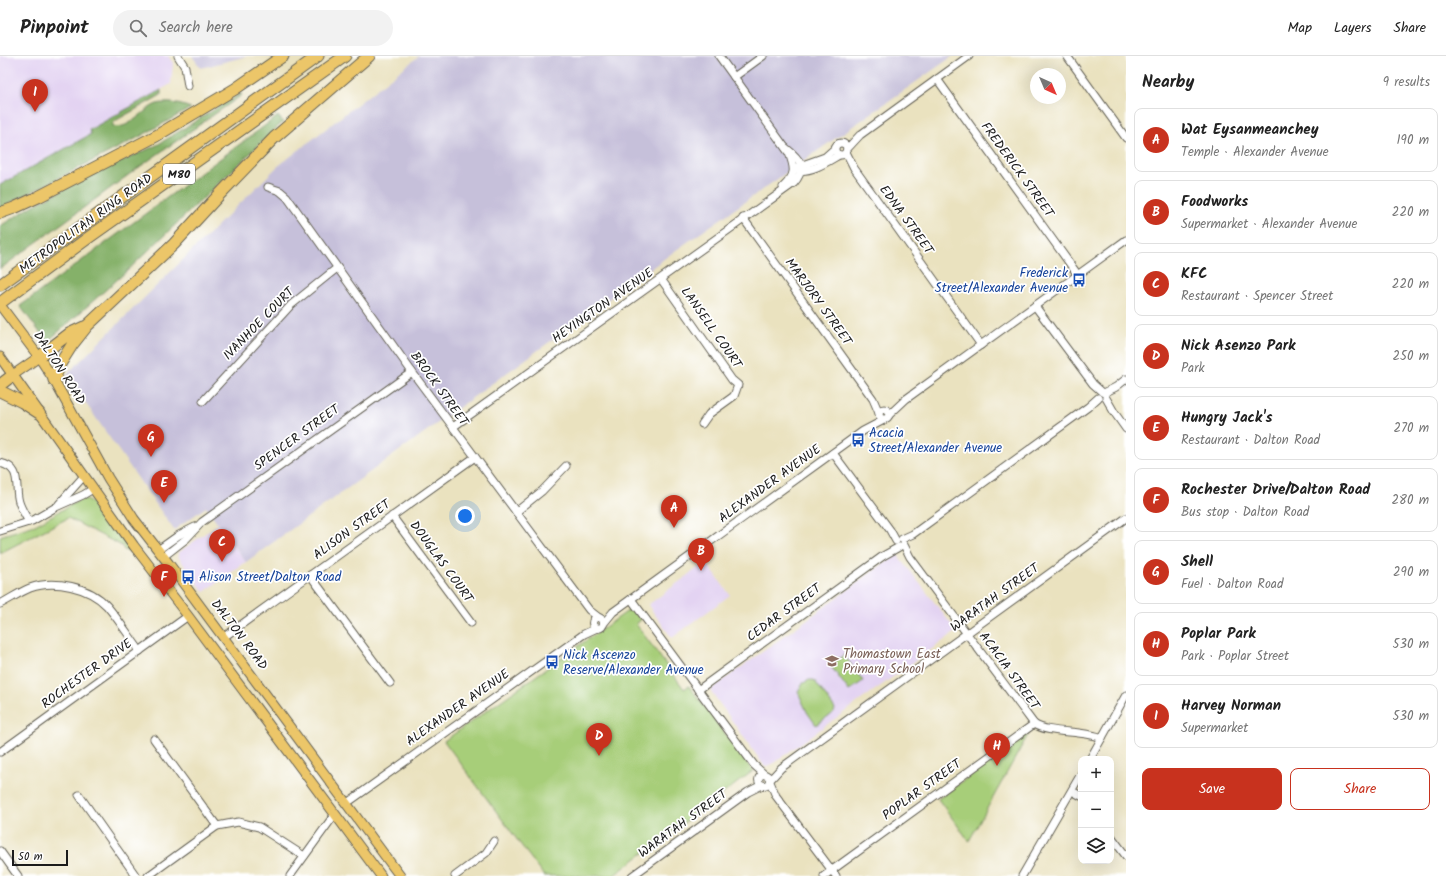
<!DOCTYPE html>
<meta charset="utf-8">
<style>
body{margin:0;font-family:Kalam,sans-serif;background:#f2f2f2;color:#222}
.controls{position:absolute;right:12px;bottom:12px;display:grid;overflow:hidden;border-radius:8px;box-shadow:0 4px 16px #0002}
.controls button{width:36px;height:36px;display:grid;place-items:center;padding:0;border:0;border-bottom:1px solid #e0e0e0;background:#fff;color:#222;font:20px sans-serif}
.compass{position:absolute;left:1030px;top:12px;width:36px;height:36px;border-radius:50%;background:#fff;box-shadow:0 4px 16px #0002;rotate:136deg}
.scale{position:absolute;left:12px;bottom:10px;width:56px;box-sizing:border-box;padding-left:4px;border:2px solid #1c1c1c;border-top:0;font-size:11px;line-height:14px;white-space:nowrap;color:#1c1c1c;-webkit-text-stroke:3px #fff;paint-order:stroke}
.you{position:absolute;left:465px;top:460px;width:14px;height:14px;margin:-10px;border:3px solid #fff;border-radius:50%;background:#1a73e8;box-shadow:0 0 0 6px #1a73e833}
.badge{display:grid;place-items:center;width:26px;height:26px;border-radius:50%;background:#c8321e;color:#fff;font-size:13px;font-weight:700}
.pin{position:absolute;translate:-50% -33px;filter:drop-shadow(0 1px 2px #0008)}
.pin::after{content:'';position:absolute;top:21px;width:14px;height:12px;background:inherit;clip-path:polygon(0 0,100% 0,50% 100%)}
.list{margin:0;padding:0;list-style:none}
h2{display:flex;justify-content:space-between;align-items:center;height:52px;margin:0;padding:0 16px;font-size:17px}
h2 small{font-size:13px;font-weight:400;color:#767676}
.list li{display:grid;grid-template-columns:26px 1fr auto;gap:12px;align-items:center;box-sizing:border-box;height:64px;margin:0 8px 8px;padding:0 8px;border:1px solid #e0e0e0;border-radius:8px}
.list b{display:block;font-size:15px;white-space:nowrap}
.list p{margin:0;font-size:13px;white-space:nowrap;color:#767676}
.list em{font-size:13px;font-style:normal;color:#767676}
.actions{display:flex;gap:8px;padding:12px 16px}
.actions a{flex:1;padding:9px 0;border:1px solid #c8321e;border-radius:8px;text-align:center;font-size:14px;color:#c8321e}
.actions .main{background:#c8321e;color:#fff}
.icon{flex:none;width:22px;height:22px;fill:none;stroke:currentColor;stroke-width:2;stroke-linecap:round;stroke-linejoin:round}
.map{position:relative;flex:none;width:1126px;height:820px;overflow:hidden}
header{display:flex;align-items:center;gap:24px;box-sizing:border-box;height:56px;padding:0 20px;background:#fff;border-bottom:1px solid #e0e0e0}
header strong{font-size:19px}
nav{display:flex;gap:22px;margin-inline-start:auto;font-size:14px}
.search{width:280px;height:36px;background:#f2f2f2;display:flex;align-items:center;gap:10px;box-sizing:border-box;padding:0 14px;border-radius:22px;color:#767676;font-size:15px}
main{display:flex}
aside{flex:1;background:#fff}
.map>svg:first-child{display:block}
.built{fill:#e3d3f2}
.industrial{fill:#c6c0da}
.green{fill:#a7ce79;stroke:#62754a}
.forest{fill:#85b169;stroke:#506642}
.lines{fill:none;stroke-linecap:round;stroke-linejoin:round}
.minor-casing{stroke:#646155;stroke-width:9}
.major-casing{stroke:#646155;stroke-width:11}
.highway-casing{stroke:#646155;stroke-width:13}
.minor{stroke:#fff;stroke-width:7}
.major{stroke:#ecc669;stroke-width:9}
.highway{stroke:#ecc669;stroke-width:11}
.labels{text-anchor:middle;dominant-baseline:central;stroke-width:3.5;stroke-linejoin:round;paint-order:stroke}
.shield{fill:#fff;stroke:#606060;stroke-width:1}
.shield-label{font-size:12px;font-weight:bold;fill:#1c1c1c}
.street-label{font-size:13px;fill:#1c1c1c;stroke:#fff}
.transit-label{font-size:13px;fill:#164399;stroke:#fff;text-anchor:start}
.education-label{font-size:13px;fill:#785e54;stroke:#fff;text-anchor:start}
</style>
<header>
<strong>Pinpoint</strong>
<div class="search"><svg class="icon" aria-label="search" viewBox="0 0 24 24"><circle cx="10" cy="10" r="6"/><path d="M15 15l6 6"/></svg>Search here</div>
<nav><a>Map</a><a>Layers</a><a>Share</a></nav>
</header>
<main>
<div class="map">
<svg width="1126" height="820" viewBox="0 0 1126 820">
<rect width="100%" height="100%" fill="#fff"/>
<filter id="ink" filterUnits="userSpaceOnUse"><feTurbulence type="fractalNoise" baseFrequency=".025" numOctaves="2"/><feDisplacementMap in="SourceGraphic" scale="8" xChannelSelector="R" yChannelSelector="G"/><feConvolveMatrix kernelMatrix="1 2 1 2 8 2 1 2 1" color-interpolation-filters="sRGB"/></filter>
<filter id="wash" filterUnits="userSpaceOnUse"><feTurbulence type="fractalNoise" baseFrequency=".012" numOctaves="4" result="noise"/><feDisplacementMap in="SourceGraphic" scale="16" xChannelSelector="R" yChannelSelector="G"/><feGaussianBlur stdDeviation="0.9" result="paint"/><feColorMatrix in="noise" values="0 0 0 0 0 0 0 0 0 0 0 0 0 0 0 0 0 1.4 0 .05"/><feComposite in="paint" operator="in"/></filter>
<g filter="url(#wash)">
<rect width="100%" height="100%" fill="#eae2bf"/>
<g class="built">
<polygon points="0,0 168,0 173,7 171,28 89,74 91,78 0,129"/>
<polygon points="218,468 246,506 204,536 179,502 178,497"/>
<polygon points="897,498 955,573 954,577 768,711 765,711 710,634"/>
<polygon points="706,506 730,539 672,582 648,549"/>
</g>
<g class="industrial">
<polygon points="192,0 247,0 201,12"/>
<polygon points="419,0 953,0 679,192 246,506 206,451 174,474 66,319 277,111"/>
</g>
<g class="green">
<polygon points="86,443 91,446 126,488 130,497 124,494 122,490 68,462 0,497 0,480 35,469 80,444"/>
<polygon points="632,552 641,564 636,568 684,633 689,630 753,715 613,820 544,820 444,685"/>
<polygon points="844,599 863,625 849,635 830,609"/>
<polygon points="809,624 814,624 835,653 834,656 816,669 807,656 798,636 802,628"/>
<polygon points="1029,677 969,785 938,743"/>
</g>
<g class="forest">
<path d="M161 34V39L115 65 113 68V70C129 75 144 52 157 48 169 45 180 48 191 52L139 81 0 152V129L91 78 89 74Z"/>
<polygon points="241,37 242,39 138,112 0,213 0,170 34,149 87,121 157,89"/>
<polygon points="278,60 283,66 127,215 47,286 20,250"/>
</g>
</g>
<g filter="url(#ink)">
<g class="lines">
<g class="minor-casing">
<g id="minor">
<polyline points="178,0 185,11 188,30"/>
<path d="M719 0 789 97C795 113 796 119 783 131"/>
<polyline points="1067,0 1126,82"/>
<polyline points="734,21 763,0"/>
<polyline points="937,23 1078,219"/>
<circle cx="841" cy="93" r="6"/>
<polyline points="847,93 860,79 969,0"/>
<polyline points="846,96 854,112 981,289"/>
<polyline points="797,111 825,101 834,93"/>
<path d="M797 114C811 117 827 106 839 99"/>
<polyline points="268,131 280,135 287,141 412,316 589,554 598,561"/>
<polyline points="743,162 873,343 879,357"/>
<polyline points="661,223 732,324 738,329 734,340 709,358 702,368"/>
<polyline points="1035,250 1093,328 1102,336"/>
<polyline points="1104,337 1116,331 1126,323"/>
<polyline points="1106,342 1114,356 1126,373"/>
<polyline points="203,345 291,249 337,212"/>
<circle cx="884" cy="358" r="5"/>
<polyline points="889,359 906,343 1126,184"/>
<path d="M453 371 794 127C807 111 801 104 786 92"/>
<polyline points="833,397 890,474 896,485"/>
<path d="M0 407C23 412 14 430 19 446 21 453 26 460 29 466"/>
<polyline points="59,448 84,420"/>
<polyline points="516,456 542,435 566,410"/>
<polyline points="392,460 471,567"/>
<polyline points="0,475 32,465 56,451 83,439 93,433"/>
<polyline points="902,483 913,478 1088,351 1098,342"/>
<path d="M904 489 910 501 1034 668C1048 678 1083 674 1102 682"/>
<polyline points="158,494 179,479 195,471"/>
<polyline points="163,501 186,483 202,466 412,316"/>
<polyline points="310,519 390,627"/>
<polyline points="631,543 754,709 765,719"/>
<path d="M0 548C10 543 20 536 30 532 54 523 90 531 107 550 119 564 129 580 140 595"/>
<circle cx="598" cy="567" r="5.5"/>
<polyline points="604,567 613,556 863,375 884,364"/>
<polyline points="224,581 475,401"/>
<polyline points="698,634 883,500 899,491"/>
<polyline points="154,683 217,770"/>
<polyline points="0,696 188,560"/>
<polyline points="1090,703 1126,639"/>
<circle cx="764" cy="724" r="5.5"/>
<polyline points="770,724 781,712 1126,462"/>
<polyline points="770,726 776,740 836,820"/>
<polyline points="1072,735 1081,740"/>
<polyline points="79,739 136,820"/>
<polyline points="347,747 584,578 597,572"/>
<polyline points="1111,780 1126,800"/>
<polyline points="0,795 18,820"/>
<polyline points="148,820 217,770 238,766 259,771 304,800"/>
<polyline points="290,820 335,758"/>
<polyline points="455,820 486,797 494,785"/>
<polyline points="632,820 748,736 762,729"/>
<polyline points="824,820 1034,668"/>
<polyline points="1022,820 1081,718"/>
</g>
</g>
<g class="major-casing">
<g id="major">
<polyline points="0,249 39,301 54,324 108,422 134,463 169,508 400,820"/>
<polyline points="0,301 134,490 188,560 381,820"/>
<polyline points="13,319 39,301"/>
</g>
</g>
<g class="highway-casing">
<g id="highway">
<polyline points="0,157 14,152 38,141 156,80 235,33 283,0"/>
<polyline points="0,229 318,0"/>
<polyline points="0,247 88,182 345,0"/>
<polyline points="39,301 69,278 84,271"/>
<polyline points="54,324 60,308 72,289 87,270 174,188 219,139 274,82 369,0"/>
<polyline points="0,329 13,319"/>
<polyline points="0,335 22,346 39,357"/>
</g>
</g>
<use href="#minor" class="minor"/>
<use href="#major" class="major"/>
<use href="#highway" class="highway"/>
</g>
</g>
<defs>
<g id="bus-bare" transform="scale(1.08)"><path d="M-5-6H5V4H4V6H2V4H-2V6H-4V4H-5ZM-3.5-4V0h7V-4ZM-3.5 1.2v1.5H-2V1.2ZM2 1.2v1.5H3.5V1.2Z" fill="#1a4fb4" stroke="#fff" stroke-width="2.5" paint-order="stroke"/></g>
<g id="school-bare" transform="scale(1.08)"><path d="M0-5L7-2L0 1L-7-2ZM-4 1L0 2.5L4 1V4Q0 6-4 4Z" fill="#8d6e63" stroke="#fff" stroke-width="2.5" paint-order="stroke"/></g>
</defs>
<g fill-rule="evenodd">
<use href="#bus-bare" x="1079" y="224"/>
<use href="#bus-bare" x="858" y="384"/>
<use href="#bus-bare" x="188" y="521"/>
<use href="#school-bare" x="832" y="605"/>
<use href="#bus-bare" x="552" y="606"/>
</g>
<g class="labels">
<rect class="shield" x="163" y="108" width="32" height="20" rx="3"/>
<g class="shield-label">
<text x="179" y="118">M80</text>
</g>
<g class="street-label">
<text transform="translate(1017 114) rotate(54)">FREDERICK STREET</text>
<text transform="translate(906 164) rotate(54)">EDNA STREET</text>
<text transform="translate(86 168) rotate(-36)">METROPOLITAN RING ROAD</text>
<text transform="translate(818 246) rotate(54)">MARJORY STREET</text>
<text transform="translate(603 250) rotate(-35)">HEYINGTON AVENUE</text>
<text transform="translate(259 268) rotate(-46)">IVANHOE COURT</text>
<text transform="translate(711 272) rotate(55)">LANSELL COURT</text>
<text transform="translate(59 312) rotate(57)">DALTON ROAD</text>
<text transform="translate(439 333) rotate(54)">BROCK STREET</text>
<text transform="translate(297 382) rotate(-36)">SPENCER STREET</text>
<text transform="translate(770 428) rotate(-36)">ALEXANDER AVENUE</text>
<text transform="translate(352 474) rotate(-36)">ALISON STREET</text>
<text transform="translate(441 506) rotate(54)">DOUGLAS COURT</text>
<text transform="translate(995 542) rotate(-36)">WARATAH STREET</text>
<text transform="translate(784 557) rotate(-36)">CEDAR STREET</text>
<text transform="translate(239 579) rotate(53)">DALTON ROAD</text>
<text transform="translate(1009 615) rotate(54)">ACACIA STREET</text>
<text transform="translate(87 618) rotate(-36)">ROCHESTER DRIVE</text>
<text transform="translate(458 652) rotate(-35)">ALEXANDER AVENUE</text>
<text transform="translate(922 734) rotate(-36)">POPLAR STREET</text>
<text transform="translate(683 768) rotate(-36)">WARATAH STREET</text>
</g>
<g class="transit-label">
<text x="1068" y="217" text-anchor="end">Frederick<tspan x="1068" dy="15">Street/Alexander Avenue</tspan></text>
<text x="869" y="377">Acacia<tspan x="869" dy="15">Street/Alexander Avenue</tspan></text>
<text x="199" y="521">Alison Street/Dalton Road</text>
<text x="563" y="599">Nick Ascenzo<tspan x="563" dy="15">Reserve/Alexander Avenue</tspan></text>
</g>
<g class="education-label">
<text x="843" y="598">Thomastown East<tspan x="843" dy="15">Primary School</tspan></text>
</g>
</g>
</svg>
<div class="controls">
<button>+</button>
<button>−</button>
<button><svg class="icon" aria-label="layers" viewBox="0 0 24 24"><path d="M12 4l9 5-9 5-9-5zM3 14l9 5 9-5"/></svg></button>
</div>
<svg class="compass" viewBox="-18 -18 36 36"><path d="M0-13l5 13h-10z" fill="#e53935"/><path d="M0 13l5-13h-10z" fill="#767676"/></svg>
<div class="scale">50 m</div>
<div class="you"></div>
<div class="pin badge" style="left:674px;top:472px">A</div>
<div class="pin badge" style="left:701px;top:515px">B</div>
<div class="pin badge" style="left:222px;top:506px">C</div>
<div class="pin badge" style="left:599px;top:700px">D</div>
<div class="pin badge" style="left:164px;top:447px">E</div>
<div class="pin badge" style="left:164px;top:541px">F</div>
<div class="pin badge" style="left:151px;top:401px">G</div>
<div class="pin badge" style="left:997px;top:710px">H</div>
<div class="pin badge" style="left:35px;top:56px">I</div>
</div>
<aside>
<h2>Nearby<small>9 results</small></h2>
<ul class="list">
<li><span class="badge">A</span><div><b>Wat Eysanmeanchey</b><p>Temple · Alexander Avenue</p></div><em>190 m</em></li>
<li><span class="badge">B</span><div><b>Foodworks</b><p>Supermarket · Alexander Avenue</p></div><em>220 m</em></li>
<li><span class="badge">C</span><div><b>KFC</b><p>Restaurant · Spencer Street</p></div><em>220 m</em></li>
<li><span class="badge">D</span><div><b>Nick Asenzo Park</b><p>Park</p></div><em>250 m</em></li>
<li><span class="badge">E</span><div><b>Hungry Jack's</b><p>Restaurant · Dalton Road</p></div><em>270 m</em></li>
<li><span class="badge">F</span><div><b>Rochester Drive/Dalton Road</b><p>Bus stop · Dalton Road</p></div><em>280 m</em></li>
<li><span class="badge">G</span><div><b>Shell</b><p>Fuel · Dalton Road</p></div><em>290 m</em></li>
<li><span class="badge">H</span><div><b>Poplar Park</b><p>Park · Poplar Street</p></div><em>530 m</em></li>
<li><span class="badge">I</span><div><b>Harvey Norman</b><p>Supermarket</p></div><em>530 m</em></li>
</ul>
<div class="actions"><a class="main">Save</a><a>Share</a></div>
</aside>
</main>
